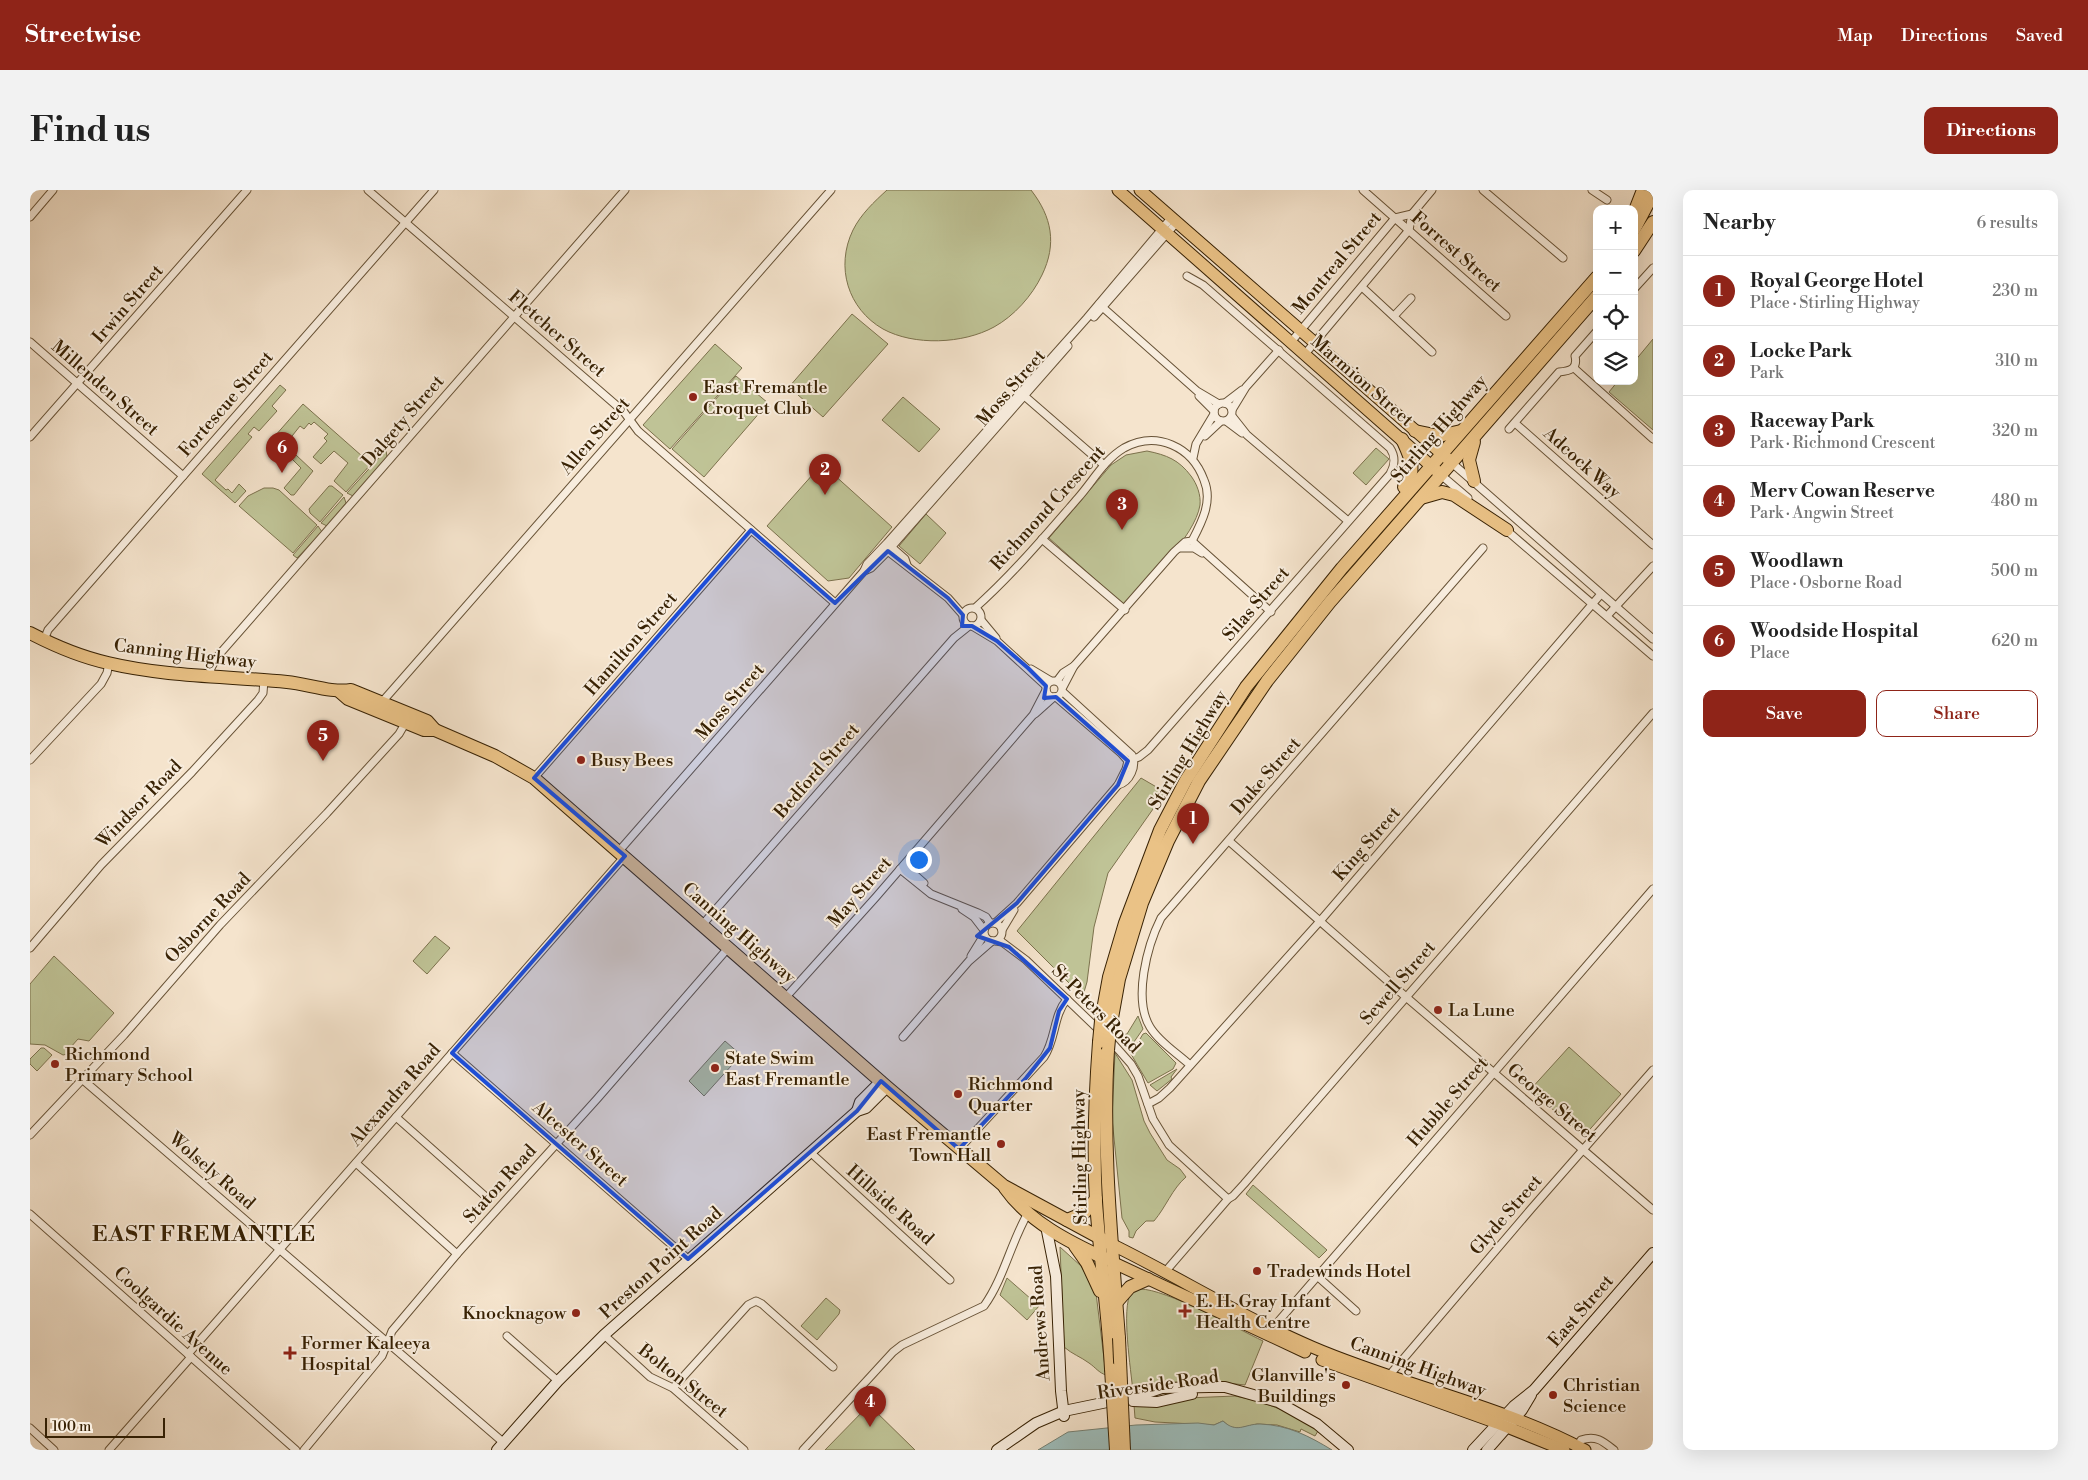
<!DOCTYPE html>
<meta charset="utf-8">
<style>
body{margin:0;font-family:"Libre Bodoni",serif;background:#f2f2f2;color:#222}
.controls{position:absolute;right:15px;top:15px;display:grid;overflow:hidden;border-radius:10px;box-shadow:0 5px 20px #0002}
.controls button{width:45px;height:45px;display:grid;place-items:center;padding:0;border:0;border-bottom:1px solid #e0e0e0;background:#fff;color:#222;font:25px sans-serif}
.scale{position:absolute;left:15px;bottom:12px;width:120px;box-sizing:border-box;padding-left:5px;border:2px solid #382204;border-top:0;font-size:14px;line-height:18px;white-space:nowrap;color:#382204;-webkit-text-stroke:4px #f8edde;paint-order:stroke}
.you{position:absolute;left:888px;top:669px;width:18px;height:18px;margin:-12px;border:4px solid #fff;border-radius:50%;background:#1a73e8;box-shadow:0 0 0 8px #1a73e833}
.badge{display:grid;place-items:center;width:32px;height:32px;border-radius:50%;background:#8f2418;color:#fff;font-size:16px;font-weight:700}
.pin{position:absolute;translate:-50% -41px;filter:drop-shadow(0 1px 2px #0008)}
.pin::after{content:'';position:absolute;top:26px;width:18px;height:15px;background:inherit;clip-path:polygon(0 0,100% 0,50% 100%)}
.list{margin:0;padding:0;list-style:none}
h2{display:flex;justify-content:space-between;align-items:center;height:65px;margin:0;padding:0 20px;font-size:21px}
h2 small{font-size:16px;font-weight:400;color:#767676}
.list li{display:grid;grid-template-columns:32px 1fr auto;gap:15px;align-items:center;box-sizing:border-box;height:70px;padding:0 20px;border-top:1px solid #e0e0e0}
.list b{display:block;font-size:19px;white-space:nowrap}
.list p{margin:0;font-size:16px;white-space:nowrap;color:#767676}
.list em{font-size:16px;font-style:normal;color:#767676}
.actions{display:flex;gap:10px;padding:15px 20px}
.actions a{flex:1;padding:11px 0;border:1px solid #8f2418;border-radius:10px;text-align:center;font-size:18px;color:#8f2418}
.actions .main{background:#8f2418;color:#fff}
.icon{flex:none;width:28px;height:28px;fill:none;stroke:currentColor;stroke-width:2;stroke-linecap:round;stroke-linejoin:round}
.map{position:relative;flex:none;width:1623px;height:1260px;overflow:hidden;border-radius:10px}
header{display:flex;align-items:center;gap:30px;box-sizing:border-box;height:70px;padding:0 25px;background:#8f2418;color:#fff}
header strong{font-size:24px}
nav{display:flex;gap:28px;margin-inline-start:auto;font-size:18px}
.intro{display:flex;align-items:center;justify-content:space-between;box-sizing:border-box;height:120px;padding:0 30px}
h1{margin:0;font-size:35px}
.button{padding:12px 22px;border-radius:10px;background:#8f2418;color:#fff;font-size:18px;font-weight:700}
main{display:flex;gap:30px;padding:0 30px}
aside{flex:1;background:#fff;border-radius:10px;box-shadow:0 5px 20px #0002}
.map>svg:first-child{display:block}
.green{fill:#bfc396;stroke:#7c724d}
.water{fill:#9dbebd;stroke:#758073}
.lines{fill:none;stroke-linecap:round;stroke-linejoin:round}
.street-casing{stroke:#675236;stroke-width:9}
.secondary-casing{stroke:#382204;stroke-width:12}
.primary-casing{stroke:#382204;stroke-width:13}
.highway-casing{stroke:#382204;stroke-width:14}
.street{stroke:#f8edde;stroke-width:7}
.secondary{stroke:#f8edde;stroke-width:10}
.primary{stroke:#eac286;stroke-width:11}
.highway{stroke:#eac286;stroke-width:12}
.highway-bridge-casing{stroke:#382204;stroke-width:14;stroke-linecap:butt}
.highway-bridge{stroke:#eac286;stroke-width:12}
.marked{fill:#1d4ed8;fill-opacity:0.2;stroke:#1d4ed8;stroke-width:4;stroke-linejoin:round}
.poi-dot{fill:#8f2418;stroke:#f8edde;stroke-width:2}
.labels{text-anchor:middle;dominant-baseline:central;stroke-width:4;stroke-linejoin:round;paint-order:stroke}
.street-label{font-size:18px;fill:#382204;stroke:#f8edde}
.poi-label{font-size:18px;fill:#382204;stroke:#f8edde;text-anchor:start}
.district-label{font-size:22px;font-weight:bold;letter-spacing:1px;fill:#382204;stroke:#f8edde}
</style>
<header>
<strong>Streetwise</strong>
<nav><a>Map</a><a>Directions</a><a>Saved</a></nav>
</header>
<div class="intro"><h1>Find us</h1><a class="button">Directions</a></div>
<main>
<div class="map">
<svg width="1623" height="1260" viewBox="0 0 1623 1260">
<rect width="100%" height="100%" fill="#f5e4cd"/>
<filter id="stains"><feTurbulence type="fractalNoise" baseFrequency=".004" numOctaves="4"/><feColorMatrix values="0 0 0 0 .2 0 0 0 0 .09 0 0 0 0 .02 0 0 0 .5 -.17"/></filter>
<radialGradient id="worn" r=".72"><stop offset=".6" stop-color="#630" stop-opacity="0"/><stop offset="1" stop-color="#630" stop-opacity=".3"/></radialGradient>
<g class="green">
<path d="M857 0H1001C1022 27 1027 54 1012 85 1002 106 984 126 964 137 933 154 884 156 853 139 818 119 805 77 823 40 831 24 844 12 857 0Z"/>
<polygon points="822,124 858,154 793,227 759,197"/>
<polygon points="1623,149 1623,240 1579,202 1588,191 1604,191 1604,172"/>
<polygon points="685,154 712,178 640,259 613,235"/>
<polygon points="706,186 738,213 674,287 642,259"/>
<polygon points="250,195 256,200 242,216 247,221 229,241 224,237 218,244 222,247 185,290 196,300 198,299 202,303 209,294 216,301 205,313 172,284"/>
<polygon points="873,207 910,239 889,262 852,230"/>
<polygon points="273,214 341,274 316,302 304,291 318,273 304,261 291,274 283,267 297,251 294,248 298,244 284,232 281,235 279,233 274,239 270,236 247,265 237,255"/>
<polygon points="1346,258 1359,269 1336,295 1323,283"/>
<polygon points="356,260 357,267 323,306 317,303"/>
<path d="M1117 261C1137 265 1149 270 1161 286 1167 294 1171 305 1170 315 1165 347 1117 391 1095 416L1019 348 1081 275 1096 265Z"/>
<polygon points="266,265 283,281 264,305 261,305 254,298 271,278 262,269"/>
<polygon points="792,274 862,337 819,388 798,391 737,336"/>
<polygon points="299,296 302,296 313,305 290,332 280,323 279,319"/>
<polygon points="234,298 243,298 249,300 287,335 263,363 209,316 218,306"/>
<polygon points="314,307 316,313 297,336 291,333"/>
<polygon points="896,324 916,343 890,374 869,356"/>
<polygon points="288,336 292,342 267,368 263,365"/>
<polygon points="1111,588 1135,602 1078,683 1064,737 1057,792 1054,802 1043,797 987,741"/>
<polygon points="405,746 420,758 397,784 383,771"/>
<polygon points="24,766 84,823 59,851 48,849 40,858 42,863 33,865 15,855 0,854 0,794"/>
<polygon points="1108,826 1113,839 1099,859 1087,846 1097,844"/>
<polygon points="1116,843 1146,873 1143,879 1118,893 1101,864 1113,844"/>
<polygon points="695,851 711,865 674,906 659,891"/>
<polygon points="1539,857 1591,904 1554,946 1500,900"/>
<polygon points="11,858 14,858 22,865 7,881 0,874 0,869"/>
<path d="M1085 863 1102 890 1114 931 1120 943 1137 970 1150 979 1156 987C1142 999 1136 1017 1124 1031H1116L1106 1041 1103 1048 1099 1047V1041L1092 1028 1082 928Z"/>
<polygon points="1147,879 1141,887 1142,889 1127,901 1120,895"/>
<polygon points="1223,995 1297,1060 1289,1068 1216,1004"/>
<path d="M1030 1057 1051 1076 1066 1103 1076 1185C1069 1183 1065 1177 1059 1173 1051 1167 1042 1164 1034 1157Z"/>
<polygon points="977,1088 1009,1116 997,1130 970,1105"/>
<path d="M1110 1099C1136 1099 1206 1138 1233 1151L1215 1195 1188 1192 1131 1193 1113 1201 1103 1202C1101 1180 1091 1118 1101 1103Z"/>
<polygon points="796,1108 810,1120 809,1124 787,1150 771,1136"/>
<path d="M1205 1206C1236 1212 1263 1222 1288 1241L1285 1246 1271 1239 1270 1242 1247 1235 1227 1234 1210 1238 1200 1237 1193 1231 1184 1235 1125 1232 1105 1228 1104 1215 1157 1208Z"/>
<polygon points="839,1215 885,1260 795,1260"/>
</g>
<path class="water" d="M1193 1231C1207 1244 1214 1234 1230 1234 1258 1235 1279 1246 1302 1260H1008L1038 1242 1106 1235 1168 1233 1184 1235Z"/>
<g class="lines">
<g class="street-casing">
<g id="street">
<polyline points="338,0 594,222 608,241 805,413"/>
<polyline points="1333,0 1476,126"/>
<polyline points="1453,0 1533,68"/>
<polyline points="1562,0 1577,10"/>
<polyline points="0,27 23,0"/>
<polyline points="1332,97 1402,162"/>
<polyline points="1604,99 1623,78"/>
<polyline points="1069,114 1167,201 1189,214"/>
<polyline points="1364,126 1381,108"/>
<polyline points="1064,127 1147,32"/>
<polyline points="0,152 153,286"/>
<polyline points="1261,152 1365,28 1382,24"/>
<polyline points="1275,164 1379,40 1382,24 1402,0"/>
<polyline points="1544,178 1623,249"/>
<polyline points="991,203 1074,275"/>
<polyline points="1169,206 1184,221"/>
<circle cx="1193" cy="222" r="9"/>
<polyline points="1195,213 1212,200"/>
<polyline points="1202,220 1216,197 1249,160"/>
<polyline points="1202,226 1217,245 1318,331"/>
<polyline points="1196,231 1212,243"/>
<polyline points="1485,233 1623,355"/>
<path d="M1479 239 1529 182C1540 181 1548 179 1545 166L1567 141"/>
<polyline points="1175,246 1191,231"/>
<polyline points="0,247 217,0"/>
<polyline points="1163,268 1166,254 1184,224"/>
<polyline points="1422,273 1623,449"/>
<polyline points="1411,285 1438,308"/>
<polyline points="1475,339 1623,466"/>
<polyline points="1012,349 1095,420"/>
<polyline points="1162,351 1241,422"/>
<polyline points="859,355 875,369 877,375"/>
<polyline points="1149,358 1164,358 1172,363"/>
<polyline points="855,359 918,408 933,425"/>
<polyline points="834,381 841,378 858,361 1038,156"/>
<circle cx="942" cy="427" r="9"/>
<path d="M945 418C982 385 1015 346 1048 308 1063 291 1074 270 1094 258 1127 240 1162 257 1174 290 1183 311 1172 332 1162 351"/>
<polyline points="1577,426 1623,376"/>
<polyline points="951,430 966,448"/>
<polyline points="942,436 967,451 1016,496"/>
<polyline points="14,450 18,440 404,0"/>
<polyline points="1001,479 1021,491"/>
<polyline points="180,486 181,478 187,467 595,0"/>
<circle cx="1024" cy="499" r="8"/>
<polyline points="1027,491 1033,483 1044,476 1144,362 1155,352 1162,351"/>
<polyline points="1033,497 1044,476"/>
<path d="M1033 502 1102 565C1107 576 1100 592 1088 595"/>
<polyline points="1026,507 1091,563 1098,571"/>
<polyline points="352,512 801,0"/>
<polyline points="1005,524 1024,507"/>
<polyline points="0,570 71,494 77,483 79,473"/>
<path d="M1098 571 1109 567 1118 560 1360 284C1365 275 1366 267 1360 258L1173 95 1157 86"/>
<polyline points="504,588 721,340"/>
<polyline points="1199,651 1376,807 1623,1020"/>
<polyline points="589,661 834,381 837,374 857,353 1057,128 1142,27"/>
<polyline points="874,675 894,693"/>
<polyline points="870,679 901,704 948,723 956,727 960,733"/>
<polyline points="932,719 944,727 954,740"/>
<polyline points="965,733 987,713 1088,595 1096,579 1098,571"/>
<circle cx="963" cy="742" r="9"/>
<polyline points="673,734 924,448 939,436"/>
<polyline points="972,740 984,720"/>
<polyline points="966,751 972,752 996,770 1070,841"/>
<polyline points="0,758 71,675 162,582 228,510 233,503 234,490"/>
<polyline points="941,766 954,745"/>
<polyline points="756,807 846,707 1003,525 1016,500"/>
<polyline points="873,847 939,771 962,751"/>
<polyline points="1078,848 1101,874 1108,886 1123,929 1139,955 1198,1009"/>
<polyline points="422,863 658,1069"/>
<path d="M1160 875C1147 863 1129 852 1120 837 1103 809 1117 756 1131 728L1453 358"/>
<polyline points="52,889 474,1253"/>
<polyline points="1118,914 1129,908 1140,898 1291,730 1571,404"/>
<polyline points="366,927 455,1006"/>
<polyline points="0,945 94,845 190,735 297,623 369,544 376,532"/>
<path d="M929 959 1014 867C1026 849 1023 826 1037 809"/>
<polyline points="780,962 920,1090"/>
<polyline points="326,973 427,1064"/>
<polyline points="0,1024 266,1260"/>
<polyline points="1135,1082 1198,1009 1203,1006 1214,994 1623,523"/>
<polyline points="1287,1086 1326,1121"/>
<polyline points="1240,1141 1623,699"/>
<polyline points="574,1145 620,1187 643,1198 714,1260"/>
<polyline points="477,1146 528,1191"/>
<polyline points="158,1164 595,666"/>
<polyline points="1357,1188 1501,1019 1623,880"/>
<polyline points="643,1198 718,1115 726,1111 732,1114 803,1177"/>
<polyline points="0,1238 24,1260"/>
<path d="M1546 1258 1551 1250C1566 1245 1573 1251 1584 1260"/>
<polyline points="79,1260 161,1167"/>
<polyline points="274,1260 352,1166 362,1141 427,1064 567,909 699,757"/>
<path d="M773 1260 863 1162 872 1155 954 1116C974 1088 981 1052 998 1023"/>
</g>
</g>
<g class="secondary-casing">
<g id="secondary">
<polyline points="827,921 830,912 851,891"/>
<polyline points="1016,1036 1026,1086 1031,1201 1034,1226"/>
<polyline points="1103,1211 1127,1212 1162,1204"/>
<polyline points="467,1260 528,1191 574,1145 827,921 836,918 857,897"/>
<polyline points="967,1260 1006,1233 1034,1221 1111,1205 1132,1198 1179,1197 1195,1197 1248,1212 1287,1234 1318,1260"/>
<polyline points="1443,1260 1484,1216 1504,1200 1623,1063"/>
<polyline points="1457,1260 1492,1220 1501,1205"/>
</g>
</g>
<g class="primary-casing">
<g id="primary">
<polyline points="1088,0 1408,282"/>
<polyline points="1110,0 1419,270"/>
<path d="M1083 1055C1150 1088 1214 1128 1282 1157 1370 1195 1471 1215 1555 1260"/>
<polyline points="1084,1073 1275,1162"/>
<polyline points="1292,1170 1467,1233 1534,1260"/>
</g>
</g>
<g class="highway-casing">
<g id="highway">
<polyline points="1604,23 1613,0"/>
<polyline points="1604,40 1623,4"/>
<polyline points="1604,61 1623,32"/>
<polyline points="1385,241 1409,246 1431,241"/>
<path d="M1372 249C1380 267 1388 280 1374 297"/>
<polyline points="1444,291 1439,270 1444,252"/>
<polyline points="1391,308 1412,302 1424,305 1477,340"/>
<path d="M0 443C25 456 51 467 78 473 137 487 198 486 257 492 278 494 301 503 321 500L397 531 405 540"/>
<polyline points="310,502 318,509 394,540 405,540 465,566 504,588 857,897 974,996 1083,1055"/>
<polyline points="1071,831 1079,787 1095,733 1130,640 1156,590 1216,497 1312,378 1567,87"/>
<polyline points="1080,839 1089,789 1112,713 1138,651 1169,591 1237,491 1300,412 1567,106"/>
<path d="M1069 852C1065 905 1063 959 1066 1012 1070 1068 1078 1123 1081 1179"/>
<path d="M1078 860C1072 956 1082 1053 1089 1148"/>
<path d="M975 998C999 1032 1039 1052 1076 1069"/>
<polyline points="1037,1030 1054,1023 1066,1009"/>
<polyline points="1045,1056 1057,1073 1070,1101"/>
<polyline points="1086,1113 1100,1097 1118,1089"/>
</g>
</g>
<use href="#street" class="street"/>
<use href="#secondary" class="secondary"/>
<use href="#primary" class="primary"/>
<use href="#highway" class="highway"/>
<g class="highway-bridge-casing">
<g id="highway-bridge">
<polyline points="1069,852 1071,831"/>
<polyline points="1078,860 1080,839"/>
<polyline points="1089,1148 1094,1260"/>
<polyline points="1081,1179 1086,1260"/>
</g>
</g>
<use href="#highway-bridge" class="highway-bridge"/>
</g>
<path class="marked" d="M721 340 805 413 858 361 918 408 933 425 932 436H942L967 451 998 478 1016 496 1014 508 1026 507 1098 571 1088 595 987 713 947 746 979 757 1037 809 1029 821 1020 858 996 888 929 959 851 891 827 921 658 1069 422 863 595 666 504 588Z"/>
<g class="poi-dot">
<circle cx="663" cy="207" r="5"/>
<circle cx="551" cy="570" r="5"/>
<circle cx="1408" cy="820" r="5"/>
<circle cx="25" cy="874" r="5"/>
<circle cx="685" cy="878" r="5"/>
<circle cx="928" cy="904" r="5"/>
<circle cx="971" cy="954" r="5"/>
<circle cx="1227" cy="1081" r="5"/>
<path d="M1152.5 1113.5h5v5h5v5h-5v5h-5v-5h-5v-5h5z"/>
<circle cx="546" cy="1123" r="5"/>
<path d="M257.5 1155.5h5v5h5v5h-5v5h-5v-5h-5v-5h5z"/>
<circle cx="1316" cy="1195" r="5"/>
<circle cx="1523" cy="1205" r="5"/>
</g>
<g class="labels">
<g class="street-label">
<text transform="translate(1426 62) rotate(41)">Forrest Street</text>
<text transform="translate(1307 73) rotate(-50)">Montreal Street</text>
<text transform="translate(98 114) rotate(-49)">Irwin Street</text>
<text transform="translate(527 144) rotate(41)">Fletcher Street</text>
<text transform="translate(1332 191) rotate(41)">Marmion Street</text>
<text transform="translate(75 198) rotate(41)">Millenden Street</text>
<text transform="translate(981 198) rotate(-49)">Moss Street</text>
<text transform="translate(196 214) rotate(-49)">Fortescue Street</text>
<text transform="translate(373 231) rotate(-49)">Dalgety Street</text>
<text transform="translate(1409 239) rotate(-49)">Stirling Highway</text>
<text transform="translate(565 246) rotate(-49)">Allen Street</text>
<text transform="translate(1552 273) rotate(42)">Adcock Way</text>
<text transform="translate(1018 318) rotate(-48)">Richmond Crescent</text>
<text transform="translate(1226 414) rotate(-49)">Silas Street</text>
<text transform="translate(601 454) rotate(-49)">Hamilton Street</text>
<text transform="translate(155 464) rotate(7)">Canning Highway</text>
<text transform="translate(700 512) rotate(-49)">Moss Street</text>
<text transform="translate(1158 560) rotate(-59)">Stirling Highway</text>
<text transform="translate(787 581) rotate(-49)">Bedford Street</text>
<text transform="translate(1236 586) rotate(-49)">Duke Street</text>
<text transform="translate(109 614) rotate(-46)">Windsor Road</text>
<text transform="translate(1337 654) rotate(-49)">King Street</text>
<text transform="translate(830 702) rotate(-49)">May Street</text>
<text transform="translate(178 728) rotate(-47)">Osborne Road</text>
<text transform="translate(709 743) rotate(41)">Canning Highway</text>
<text transform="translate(1368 793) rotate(-49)">Sewell Street</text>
<text transform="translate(1066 819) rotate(45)">St Peters Road</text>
<text transform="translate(365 905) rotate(-49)">Alexandra Road</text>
<text transform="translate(1418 912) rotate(-49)">Hubble Street</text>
<text transform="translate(1522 913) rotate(40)">George Street</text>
<text transform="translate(550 954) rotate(41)">Alcester Street</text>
<text transform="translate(1050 967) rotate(-91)">Stirling Highway</text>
<text transform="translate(182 981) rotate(41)">Wolsely Road</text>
<text transform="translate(470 994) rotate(-48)">Staton Road</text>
<text transform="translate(860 1015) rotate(42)">Hillside Road</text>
<text transform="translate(1476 1025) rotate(-49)">Glyde Street</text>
<text transform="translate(631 1073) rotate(-42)">Preston Point Road</text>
<text transform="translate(1551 1121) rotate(-49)">East Street</text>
<text transform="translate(143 1131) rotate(42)">Coolgardie Avenue</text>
<text transform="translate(1010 1133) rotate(-94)">Andrews Road</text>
<text transform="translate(1388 1177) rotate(20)">Canning Highway</text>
<text transform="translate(653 1191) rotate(38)">Bolton Street</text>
<text transform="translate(1128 1195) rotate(-8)">Riverside Road</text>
</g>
<g class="poi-label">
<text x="673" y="197">East Fremantle<tspan x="673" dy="21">Croquet Club</tspan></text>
<text x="561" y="570">Busy Bees</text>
<text x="1418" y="820">La Lune</text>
<text x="35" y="864">Richmond<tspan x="35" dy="21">Primary School</tspan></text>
<text x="695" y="868">State Swim<tspan x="695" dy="21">East Fremantle</tspan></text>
<text x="938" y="894">Richmond<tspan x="938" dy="21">Quarter</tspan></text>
<text x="961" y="944" text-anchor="end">East Fremantle<tspan x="961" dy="21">Town Hall</tspan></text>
<text x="1237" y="1081">Tradewinds Hotel</text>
<text x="1166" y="1111">E. H. Gray Infant<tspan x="1166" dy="21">Health Centre</tspan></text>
<text x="536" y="1123" text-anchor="end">Knocknagow</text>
<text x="271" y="1153">Former Kaleeya<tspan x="271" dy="21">Hospital</tspan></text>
<text x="1306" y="1185" text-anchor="end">Glanville's<tspan x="1306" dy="21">Buildings</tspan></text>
<text x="1533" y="1195">Christian<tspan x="1533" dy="21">Science</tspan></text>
</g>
<g class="district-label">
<text x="174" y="1044">EAST FREMANTLE</text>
</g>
</g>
<rect width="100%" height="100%" filter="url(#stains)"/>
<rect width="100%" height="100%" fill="url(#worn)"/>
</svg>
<div class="controls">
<button>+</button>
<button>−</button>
<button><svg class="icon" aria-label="locate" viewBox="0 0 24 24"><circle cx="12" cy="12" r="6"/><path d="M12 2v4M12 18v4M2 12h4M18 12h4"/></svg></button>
<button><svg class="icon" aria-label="layers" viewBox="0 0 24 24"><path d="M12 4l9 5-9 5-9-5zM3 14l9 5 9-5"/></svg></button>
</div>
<div class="scale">100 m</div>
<div class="you"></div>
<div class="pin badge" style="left:1163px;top:654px">1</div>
<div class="pin badge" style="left:795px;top:305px">2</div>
<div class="pin badge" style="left:1092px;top:340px">3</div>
<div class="pin badge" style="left:840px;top:1237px">4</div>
<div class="pin badge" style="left:293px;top:571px">5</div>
<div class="pin badge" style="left:252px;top:283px">6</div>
</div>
<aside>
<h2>Nearby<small>6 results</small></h2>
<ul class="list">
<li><span class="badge">1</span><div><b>Royal George Hotel</b><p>Place · Stirling Highway</p></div><em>230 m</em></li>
<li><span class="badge">2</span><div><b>Locke Park</b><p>Park</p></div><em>310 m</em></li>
<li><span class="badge">3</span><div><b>Raceway Park</b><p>Park · Richmond Crescent</p></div><em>320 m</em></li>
<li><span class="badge">4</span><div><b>Merv Cowan Reserve</b><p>Park · Angwin Street</p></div><em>480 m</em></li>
<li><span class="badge">5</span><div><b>Woodlawn</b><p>Place · Osborne Road</p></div><em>500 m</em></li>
<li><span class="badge">6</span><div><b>Woodside Hospital</b><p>Place</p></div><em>620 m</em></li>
</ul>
<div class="actions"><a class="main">Save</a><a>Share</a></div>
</aside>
</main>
